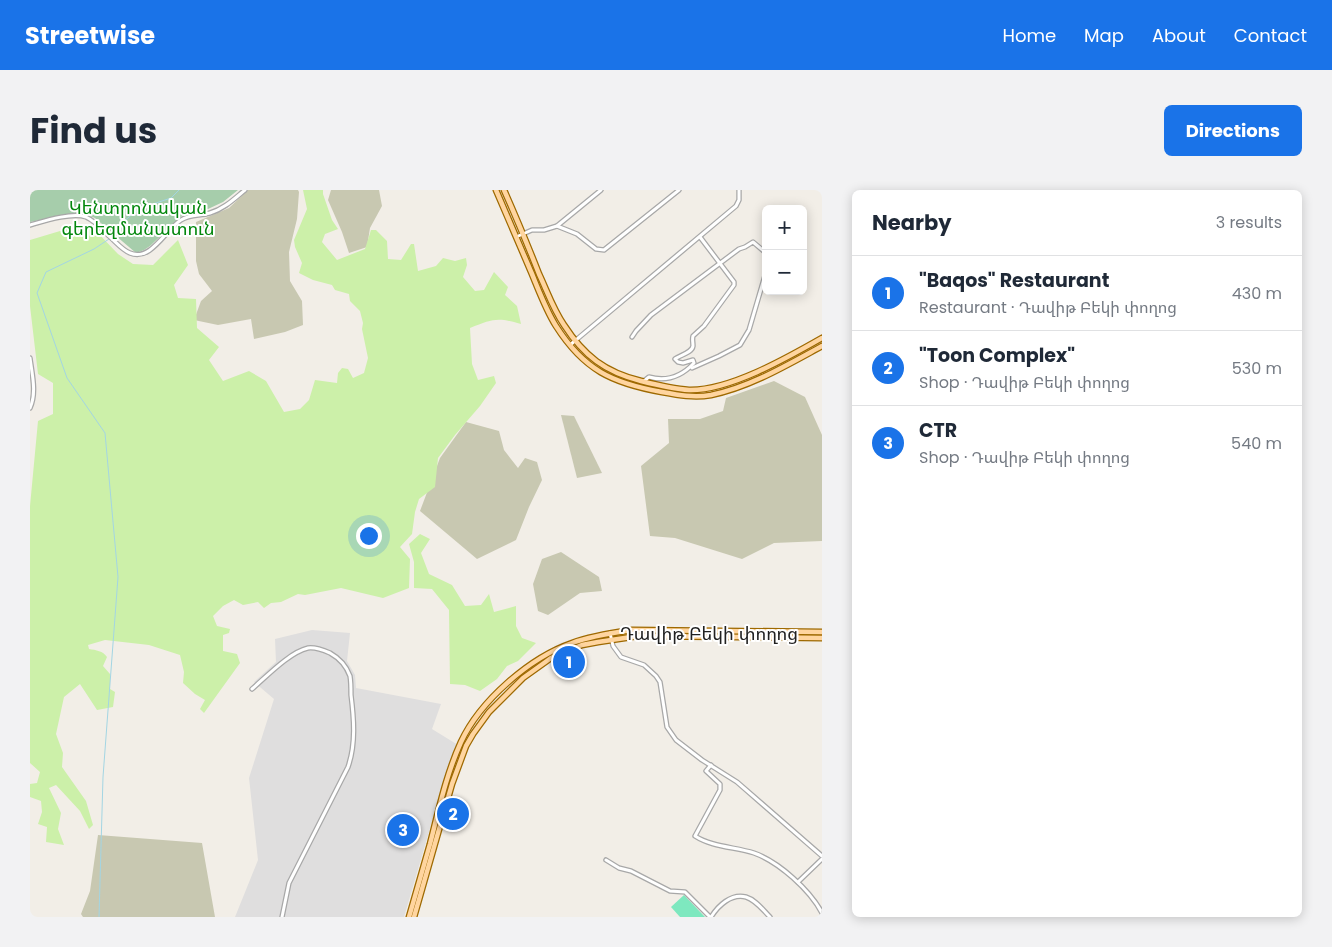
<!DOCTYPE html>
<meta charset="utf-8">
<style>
body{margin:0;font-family:Poppins,"Noto Sans Armenian",sans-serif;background:#f2f2f3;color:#1f2937}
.controls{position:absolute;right:15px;top:15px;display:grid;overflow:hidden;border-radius:8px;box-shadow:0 2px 12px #0003}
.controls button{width:45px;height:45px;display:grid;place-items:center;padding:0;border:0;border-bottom:1px solid #e0e1e3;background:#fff;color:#1f2937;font:25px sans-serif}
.you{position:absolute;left:338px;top:345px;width:18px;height:18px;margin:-12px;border:4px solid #fff;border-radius:50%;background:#1a73e8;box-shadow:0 0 0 8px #1a73e833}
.badge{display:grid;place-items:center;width:32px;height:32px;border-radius:50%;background:#1a73e8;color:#fff;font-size:16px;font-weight:700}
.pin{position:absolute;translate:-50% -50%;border:2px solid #fff;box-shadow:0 1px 5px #0006}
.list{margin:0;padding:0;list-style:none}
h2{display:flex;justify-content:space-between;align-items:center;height:65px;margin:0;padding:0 20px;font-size:21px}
h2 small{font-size:16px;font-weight:400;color:#747a83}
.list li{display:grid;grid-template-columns:32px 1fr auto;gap:15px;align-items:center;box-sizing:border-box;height:75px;padding:0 20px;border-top:1px solid #e0e1e3}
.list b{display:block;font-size:19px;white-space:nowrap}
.list p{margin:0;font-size:16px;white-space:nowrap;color:#747a83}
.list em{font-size:16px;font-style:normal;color:#747a83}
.map{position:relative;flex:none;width:792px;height:727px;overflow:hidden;border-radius:8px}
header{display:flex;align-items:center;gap:30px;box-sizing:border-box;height:70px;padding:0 25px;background:#1a73e8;color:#fff}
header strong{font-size:24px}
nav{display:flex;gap:28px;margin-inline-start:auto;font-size:18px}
.intro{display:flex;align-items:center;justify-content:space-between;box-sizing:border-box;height:120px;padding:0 30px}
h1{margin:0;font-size:35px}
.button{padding:12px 22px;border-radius:8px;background:#1a73e8;color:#fff;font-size:18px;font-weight:700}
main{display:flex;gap:30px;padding:0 30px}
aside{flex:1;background:#fff;border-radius:8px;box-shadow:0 2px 12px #0003}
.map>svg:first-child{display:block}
.residential{fill:#dfdede}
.construction{fill:#c8c8b1}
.grass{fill:#ccf0a9}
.cemetery{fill:#a6cdab}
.pitch{fill:#7ee8bf}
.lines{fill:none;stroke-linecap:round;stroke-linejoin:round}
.stream{stroke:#a3d5e3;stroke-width:1}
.minor-casing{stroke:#a8a8a8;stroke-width:5.5}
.primary-casing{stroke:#9e6900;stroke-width:7}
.minor{stroke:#fff;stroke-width:3}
.primary{stroke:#ffd59f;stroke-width:4.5}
.labels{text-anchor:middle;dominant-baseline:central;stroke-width:4;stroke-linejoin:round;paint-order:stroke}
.park-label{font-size:18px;fill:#02870c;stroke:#fff}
.street-label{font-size:18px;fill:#212121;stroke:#fff}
</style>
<header>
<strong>Streetwise</strong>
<nav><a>Home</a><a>Map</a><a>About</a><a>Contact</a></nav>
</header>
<div class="intro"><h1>Find us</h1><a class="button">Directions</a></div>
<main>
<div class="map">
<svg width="792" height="727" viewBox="0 0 792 727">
<rect width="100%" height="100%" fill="#f2eee7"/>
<polygon class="residential" points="282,440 320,443 317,471 325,485 326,498 411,514 402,539 428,555 408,611 374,727 205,727 228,670 219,588 244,509 224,492 246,472 245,449"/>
<g class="construction">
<polygon points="218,0 268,0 269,2 267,29 259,62 260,91 272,111 273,135 255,142 224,149 221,129 188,135 164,130 171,111 182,101 169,84 166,71 166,32 199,18"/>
<polygon points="301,0 349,0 352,16 340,38 337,57 319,63 312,42 298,10"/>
<polygon points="744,191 775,207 792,245 792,351 744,353 712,369 645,348 620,346 611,276 639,253 638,229 670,229 693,221 696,208"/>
<polygon points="531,225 544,226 572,283 547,288"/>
<polygon points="436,232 469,241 474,260 488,278 495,268 507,272 512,290 499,317 486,350 447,369 390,321 410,268"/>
<polygon points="531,362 569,387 572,401 550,403 518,425 508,421 503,394 512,369"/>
<polygon points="68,645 172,653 185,727 53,727 51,724 60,701"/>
</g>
<g class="grass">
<path d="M273 0H293V4L302 30 308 39 295 44 292 52 307 70 335 59 341 40H346L357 51 358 69 371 70 381 54H384L388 81 406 76 413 68 425 71 436 68 437 75 433 87 445 101 454 100 464 82 478 97 475 105 487 116 491 134C467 127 463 129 440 138L442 174 448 190 464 186 466 193 450 216 425 245 408 268 405 297 389 309 385 322 382 344 370 357 380 369 379 398 353 408 311 398 275 405 268 404 251 412 241 413 234 418 228 412 213 415 204 410 193 416 183 426 187 436 200 439 199 443 193 445V461L207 464 210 473 174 523 170 519 175 510 165 504 153 493 154 482 150 465 119 455 75 450 58 455 59 459C66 460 73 461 77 467L73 476 80 484V499L85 502 83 517 67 520 50 494 34 507 26 544 33 563 32 577 56 611 63 635 59 639 50 621 26 595 19 598 31 623 28 639 34 655 16 652 17 637 8 634 12 622 11 611 0 607V594L7 593 10 582 0 573V316L8 231 23 224V193L8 184 0 116V50L50 35 65 40 88 64 103 74 123 75 148 50 158 75 144 95 148 108 166 109 167 138 189 157 179 170 193 191 219 181 236 191 254 222 270 219 279 210 285 190 307 193 308 183 312 178 318 179 323 188 334 183 338 168 332 139 333 133 330 121 320 111 319 104 305 100 302 95 283 90 269 83 272 73 265 57 264 50 277 19Z"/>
<polygon points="390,344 400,349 391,363 399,384 422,395 435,416 451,415 459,404 464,422 486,416 486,436 492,448 506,453 488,471 477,476 467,489 450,501 435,495 420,494 419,420 402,399 384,398 384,372 379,354"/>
</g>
<polygon class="cemetery" points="0,0 208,0 193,12 178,19 156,22 120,56 114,60 106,63 65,28 50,22 0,32"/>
<polygon class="pitch" points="654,705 675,727 650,727 641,717"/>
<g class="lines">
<g class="stream">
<polyline points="81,47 86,44 93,32 105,22 123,14 141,8 149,0"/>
<polyline points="69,727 73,587 88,387 75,243 37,188 7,103 16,82 64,59 79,49"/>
</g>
<g class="minor-casing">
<g id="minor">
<path d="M0 35C14 31 42 22 56 27 65 31 72 39 79 46 85 51 92 60 100 63 121 72 136 39 151 30 160 24 170 26 180 23 194 19 204 9 215 0"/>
<polyline points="527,36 547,44 566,59 574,60 649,0"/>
<polyline points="486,47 502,40 514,40 527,36 571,0"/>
<polyline points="602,147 606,141 621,125 709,59 715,57 723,52 736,63"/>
<polyline points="540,155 706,16 709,10 709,0"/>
<path d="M0 168C2 184 7 203 0 218"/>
<polyline points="662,178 689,166 710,155 719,140 736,82"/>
<path d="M614 191 619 187C637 192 652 186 664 173L663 170 653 173 648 172 645 169C650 165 662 163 663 156 663 152 662 149 663 146L674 136 704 95V92L670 47"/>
<polyline points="580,443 583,456 591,467 614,475 626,486 630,492 637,537 646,550 672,570 707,592 792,666"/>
<path d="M222 499C237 486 260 462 278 458 285 457 293 460 300 463 309 468 316 475 320 486 321 492 321 499 321 505 324 529 326 554 318 577L259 693 252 727"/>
<path d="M681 575 676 581 690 594V600L665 646C682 657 705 657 724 663 749 672 780 700 792 723"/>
<polyline points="576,670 589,678 601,681 640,701 655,702 680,727"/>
<polyline points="768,692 792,669"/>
<path d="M681 727C688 716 701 703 716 707 726 710 733 720 740 727"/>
</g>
</g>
<g class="primary-casing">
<g id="primary">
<path d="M466 0C478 28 490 56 502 84 509 101 516 120 526 136 554 180 582 193 632 202 648 205 664 208 681 205 720 197 757 175 792 156"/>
<path d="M474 0C486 27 498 56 509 84 517 101 523 119 534 135 554 166 575 182 611 191 627 195 643 199 659 200 699 201 757 168 792 148"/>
<path d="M379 727C386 703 393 678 400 654 409 619 416 585 431 552 450 511 499 468 542 453 561 446 582 443 602 440L792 442"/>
<polyline points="384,727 422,594 436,556 443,544 459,522 493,488 521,468 552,455 568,452 608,446 792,448"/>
</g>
</g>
<use href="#minor" class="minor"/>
<use href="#primary" class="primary"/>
</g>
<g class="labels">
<g class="park-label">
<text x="108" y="17">Կենտրոնական<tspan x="108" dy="21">գերեզմանատուն</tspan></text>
</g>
<g class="street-label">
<text x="679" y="443">Դավիթ Բեկի փողոց</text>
</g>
</g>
</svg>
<div class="controls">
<button>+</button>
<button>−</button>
</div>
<div class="you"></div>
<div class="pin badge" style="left:539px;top:472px">1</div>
<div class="pin badge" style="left:423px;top:624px">2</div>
<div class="pin badge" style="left:373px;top:640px">3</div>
</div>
<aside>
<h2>Nearby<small>3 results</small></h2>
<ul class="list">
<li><span class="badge">1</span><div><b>&quot;Baqos&quot; Restaurant</b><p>Restaurant · Դավիթ Բեկի փողոց</p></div><em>430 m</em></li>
<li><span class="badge">2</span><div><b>&quot;Toon Complex&quot;</b><p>Shop · Դավիթ Բեկի փողոց</p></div><em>530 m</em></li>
<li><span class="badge">3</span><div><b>CTR</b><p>Shop · Դավիթ Բեկի փողոց</p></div><em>540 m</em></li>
</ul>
</aside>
</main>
